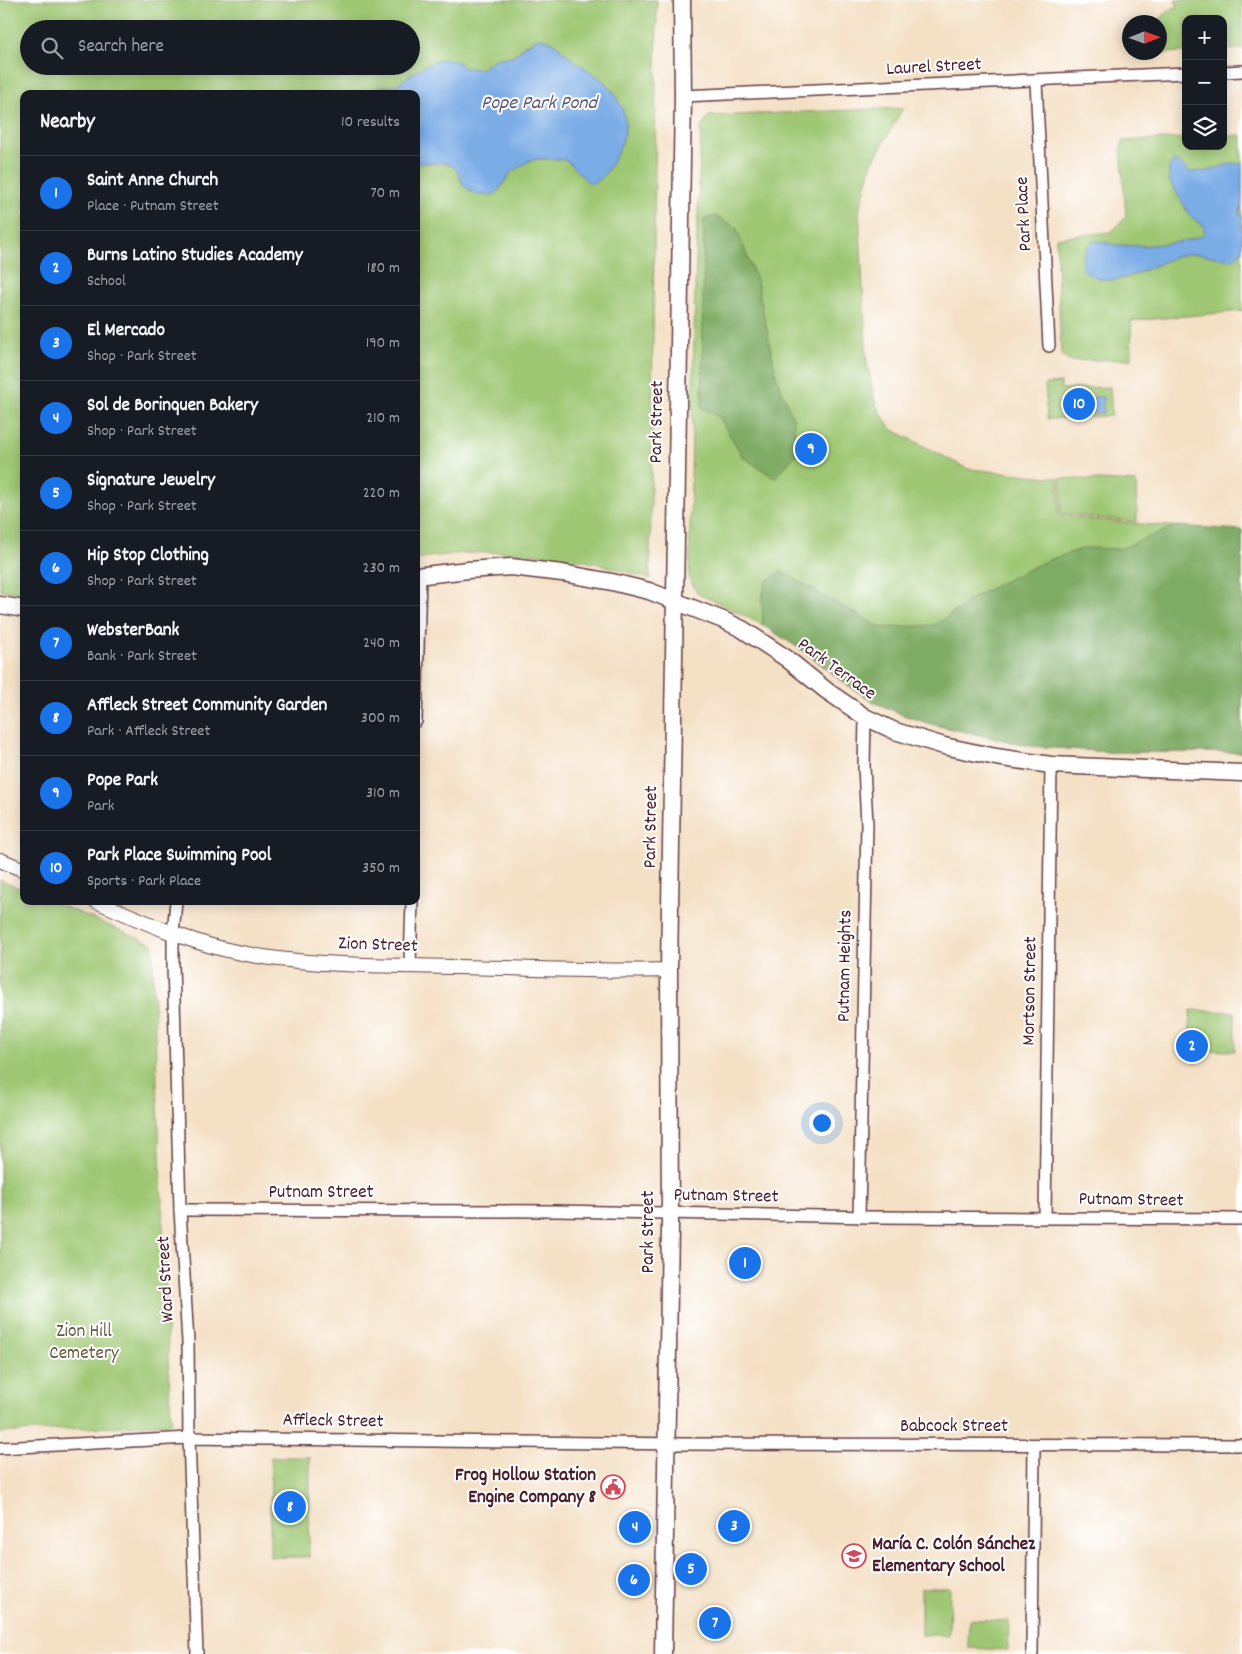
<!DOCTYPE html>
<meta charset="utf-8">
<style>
body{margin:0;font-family:Dekko,sans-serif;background:#242831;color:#f1f3f6}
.controls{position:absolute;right:15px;top:15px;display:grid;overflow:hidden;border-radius:10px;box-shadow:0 2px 12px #0003}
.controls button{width:45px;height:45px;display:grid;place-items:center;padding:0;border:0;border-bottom:1px solid #363941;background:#171b24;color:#f1f3f6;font:25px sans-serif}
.compass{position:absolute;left:1122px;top:15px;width:45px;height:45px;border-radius:50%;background:#171b24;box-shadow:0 2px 12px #0003;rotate:89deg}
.you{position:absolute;left:821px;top:1122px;width:18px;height:18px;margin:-12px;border:4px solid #fff;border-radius:50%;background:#1a73e8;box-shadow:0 0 0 8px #1a73e833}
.badge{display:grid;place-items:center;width:32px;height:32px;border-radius:50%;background:#1a73e8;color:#fff;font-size:16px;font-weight:700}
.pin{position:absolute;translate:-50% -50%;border:2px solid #fff;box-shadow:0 1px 5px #0006}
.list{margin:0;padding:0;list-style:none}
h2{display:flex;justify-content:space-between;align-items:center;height:65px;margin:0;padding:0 20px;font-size:21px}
h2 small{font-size:16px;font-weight:400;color:#9ea1a6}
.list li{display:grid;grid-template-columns:32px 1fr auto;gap:15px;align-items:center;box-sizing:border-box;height:75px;padding:0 20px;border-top:1px solid #363941}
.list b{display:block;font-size:19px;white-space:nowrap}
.list p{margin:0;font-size:16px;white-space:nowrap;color:#9ea1a6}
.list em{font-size:16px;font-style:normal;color:#9ea1a6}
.icon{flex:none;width:28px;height:28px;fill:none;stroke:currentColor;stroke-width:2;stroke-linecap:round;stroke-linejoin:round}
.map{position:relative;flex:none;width:1242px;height:1654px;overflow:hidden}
.search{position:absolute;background:#171b24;box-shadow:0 2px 12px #0003;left:20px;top:20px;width:400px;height:55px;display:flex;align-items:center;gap:12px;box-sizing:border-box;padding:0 18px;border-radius:28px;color:#9ea1a6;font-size:19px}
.panel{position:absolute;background:#171b24;box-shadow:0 2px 12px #0003;left:20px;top:90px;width:400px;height:815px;border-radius:10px}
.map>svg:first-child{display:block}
.green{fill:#9fc773;stroke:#74734f;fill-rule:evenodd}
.forest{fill:#7fac65;stroke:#646648}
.water{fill:#7aace6;stroke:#626688}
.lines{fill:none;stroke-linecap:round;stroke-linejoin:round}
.minor-casing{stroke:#643c42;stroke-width:14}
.tertiary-casing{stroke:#643c42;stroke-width:16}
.secondary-casing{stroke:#643c42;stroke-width:19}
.minor{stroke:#fff;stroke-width:11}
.tertiary{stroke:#fff;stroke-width:14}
.secondary{stroke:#fff;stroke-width:16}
.labels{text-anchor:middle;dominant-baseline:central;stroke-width:4;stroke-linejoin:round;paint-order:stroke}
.street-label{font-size:19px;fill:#4a1f2b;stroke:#fff}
.park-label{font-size:19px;fill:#685a44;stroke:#fff}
.poi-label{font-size:19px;font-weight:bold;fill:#4a1f2b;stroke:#fff;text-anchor:end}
.water-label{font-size:20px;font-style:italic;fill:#5d5776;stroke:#fff}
</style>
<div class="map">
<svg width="1242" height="1654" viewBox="0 0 1242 1654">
<rect width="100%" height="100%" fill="#fff"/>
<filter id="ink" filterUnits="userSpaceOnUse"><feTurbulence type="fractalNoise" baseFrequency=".02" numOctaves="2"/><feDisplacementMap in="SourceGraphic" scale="10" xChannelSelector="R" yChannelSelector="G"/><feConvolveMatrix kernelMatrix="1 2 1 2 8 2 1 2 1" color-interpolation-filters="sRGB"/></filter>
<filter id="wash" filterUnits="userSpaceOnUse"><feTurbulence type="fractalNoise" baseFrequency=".0096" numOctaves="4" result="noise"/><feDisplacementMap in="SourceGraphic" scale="20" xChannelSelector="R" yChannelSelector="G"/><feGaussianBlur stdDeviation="1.12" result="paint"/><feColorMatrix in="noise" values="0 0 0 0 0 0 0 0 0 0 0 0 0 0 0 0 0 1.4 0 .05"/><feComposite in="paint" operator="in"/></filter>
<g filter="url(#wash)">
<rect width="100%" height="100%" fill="#f4e0c5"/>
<g class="green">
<path d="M0 0H657L650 579C627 572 604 564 580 560 526 550 470 550 416 559V94H24V594L0 590ZM29 29H411V66H29Z"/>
<path d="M1175 0H1242V49L1223 50V19H1186V52L1163 53 1160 49C1159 28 1154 15 1178 6Z"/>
<polygon points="903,108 872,163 859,211 867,365 876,405 891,429 968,469 1059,478 1059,516 1139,524 1242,531 1242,752 1109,752 1031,746 935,725 903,715 872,701 844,683 805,652 763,625 719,603 698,594 689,578 695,289 701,128 709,116"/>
<polygon points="1242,135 1242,311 1131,321 1132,359 1068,361 1061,353 1056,238 1111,232 1126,217 1121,149 1123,141 1186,138 1186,146 1223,146 1223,136"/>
<polygon points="1061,383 1061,389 1110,387 1112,416 1047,419 1045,384"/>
<polygon points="1061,478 1136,482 1137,522 1061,514"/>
<polygon points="0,880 24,890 24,901 51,901 153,944 153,982 171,1423 0,1433"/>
<polygon points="1190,1010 1235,1012 1235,1051 1190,1050"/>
<polygon points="271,1457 310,1457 309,1557 270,1557"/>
<polygon points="921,1588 950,1588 949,1635 921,1635"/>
<polygon points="969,1619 1009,1621 1008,1650 968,1648"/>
</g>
<g class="forest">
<polygon points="715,216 736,227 757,282 777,379 793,418 797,453 775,478 743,457 719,417 702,408 704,219"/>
<polygon points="1176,526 1242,530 1242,752 1109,752 1031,746 935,725 903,715 872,701 805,652 763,625 762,600 766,581 781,571 881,628 935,625 973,598 998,584 1048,560 1085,548 1120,549"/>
</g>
<g class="water">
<path d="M539 38C554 38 561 51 573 60 584 68 597 75 607 84 612 89 615 95 618 100 630 120 626 137 615 157 609 169 603 180 590 184L567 161 559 159H536L529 161 510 173 498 192 492 195H476L464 186 457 171 451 165 443 163H416V94H368C377 83 389 88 400 83 402 82 404 80 406 78 421 67 450 48 464 68L481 69 495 59 511 56 519 52 523 46Z"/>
<path d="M1174 161 1181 164 1189 172 1208 171 1232 163 1242 164V203L1239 215 1242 216V251L1232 260C1215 258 1196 250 1179 256 1147 265 1112 297 1082 268 1082 255 1084 249 1094 241 1103 241 1111 245 1120 245 1139 247 1190 244 1205 234L1203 225 1190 216 1169 180V167Z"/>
<polygon points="1103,397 1103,413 1070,414 1069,398"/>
</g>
</g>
<g filter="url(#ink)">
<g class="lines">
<g class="minor-casing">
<g id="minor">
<polyline points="1223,72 1242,71"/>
<polyline points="1036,81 1049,346"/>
<polyline points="683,96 1186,73"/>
<polyline points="416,721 420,575"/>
<polyline points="176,901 173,934 173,964 180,1210 188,1342 189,1438 197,1654"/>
<polyline points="410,966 412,901"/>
<polyline points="180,1210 555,1211 871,1217 1242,1219"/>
<polyline points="859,1217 867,824 864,767 865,717"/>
<polyline points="1045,1217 1051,765"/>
<polyline points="0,1448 189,1438 682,1444 1242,1445"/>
<polyline points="1032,1654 1034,1445"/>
</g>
</g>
<g class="tertiary-casing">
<g id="tertiary">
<polyline points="0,860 24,870"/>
<path d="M96 901C138 919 179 938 223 949 296 967 382 965 457 967 528 968 599 972 669 970"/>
</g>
</g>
<g class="secondary-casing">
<g id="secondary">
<polyline points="416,576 468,570 511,567 562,573 612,582 649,591 723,620 742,629 786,658 827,691 865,717 895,731 944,746 996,757 1051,765 1242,773"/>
<polyline points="0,605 24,609"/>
<polyline points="663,1654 670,1228 669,970 683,96 682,0"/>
</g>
</g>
<use href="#minor" class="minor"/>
<use href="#tertiary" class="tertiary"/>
<use href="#secondary" class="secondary"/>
</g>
</g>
<defs>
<g id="civic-ring" transform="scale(1.25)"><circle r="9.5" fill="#fff" stroke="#d1495b" stroke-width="1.5"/><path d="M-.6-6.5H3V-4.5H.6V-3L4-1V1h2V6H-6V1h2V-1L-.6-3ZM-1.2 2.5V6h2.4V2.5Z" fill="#d1495b"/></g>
<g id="school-ring" transform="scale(1.25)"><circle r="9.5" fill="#fff" stroke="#d1495b" stroke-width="1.5"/><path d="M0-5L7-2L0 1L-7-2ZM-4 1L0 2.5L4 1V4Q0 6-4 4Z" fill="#d1495b"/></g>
</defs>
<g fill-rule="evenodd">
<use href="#civic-ring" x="613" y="1487"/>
<use href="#school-ring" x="854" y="1556"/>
</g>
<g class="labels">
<g class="street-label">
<text transform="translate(934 68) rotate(-3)">Laurel Street</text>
<text transform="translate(1025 214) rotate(-93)">Park Place</text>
<text transform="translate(658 422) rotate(-89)">Park Street</text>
<text transform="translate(836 670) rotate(36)">Park Terrace</text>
<text transform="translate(652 827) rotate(-89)">Park Street</text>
<text transform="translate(378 946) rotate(2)">Zion Street</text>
<text transform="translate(846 966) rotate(-89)">Putnam Heights</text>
<text transform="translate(1031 991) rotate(-89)">Mortson Street</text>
<text x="321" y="1193">Putnam Street</text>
<text transform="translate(726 1197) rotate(1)">Putnam Street</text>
<text transform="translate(1131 1201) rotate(1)">Putnam Street</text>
<text transform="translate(649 1232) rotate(-90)">Park Street</text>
<text transform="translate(167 1279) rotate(-93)">Ward Street</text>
<text transform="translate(333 1422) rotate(1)">Affleck Street</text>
<text x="954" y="1427">Babcock Street</text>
</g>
<g class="park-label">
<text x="84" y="1332">Zion Hill<tspan x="84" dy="22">Cemetery</tspan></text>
</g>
<g class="poi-label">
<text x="596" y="1476">Frog Hollow Station<tspan x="596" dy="22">Engine Company 8</tspan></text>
<text x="872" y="1545" text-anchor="start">María C. Colón Sánchez<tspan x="872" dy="22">Elementary School</tspan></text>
</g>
<g class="water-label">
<text x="539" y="104">Pope Park Pond</text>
</g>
</g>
</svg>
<div class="controls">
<button>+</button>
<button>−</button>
<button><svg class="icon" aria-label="layers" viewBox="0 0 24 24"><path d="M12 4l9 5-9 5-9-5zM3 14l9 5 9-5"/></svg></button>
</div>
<svg class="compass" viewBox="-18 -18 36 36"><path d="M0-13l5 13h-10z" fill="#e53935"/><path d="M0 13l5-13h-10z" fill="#9ea1a6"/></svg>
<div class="you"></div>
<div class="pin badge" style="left:745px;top:1263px">1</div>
<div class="pin badge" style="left:1192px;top:1046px">2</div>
<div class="pin badge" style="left:734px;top:1526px">3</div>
<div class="pin badge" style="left:635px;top:1527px">4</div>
<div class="pin badge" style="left:691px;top:1569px">5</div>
<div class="pin badge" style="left:634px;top:1580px">6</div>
<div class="pin badge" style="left:715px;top:1623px">7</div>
<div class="pin badge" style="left:290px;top:1507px">8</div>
<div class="pin badge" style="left:811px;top:449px">9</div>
<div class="pin badge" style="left:1079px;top:404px">10</div>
<div class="search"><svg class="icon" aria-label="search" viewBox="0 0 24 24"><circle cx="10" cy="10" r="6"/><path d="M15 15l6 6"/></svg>Search here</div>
<section class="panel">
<h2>Nearby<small>10 results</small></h2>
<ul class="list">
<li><span class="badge">1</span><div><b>Saint Anne Church</b><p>Place · Putnam Street</p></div><em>70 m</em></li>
<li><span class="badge">2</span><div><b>Burns Latino Studies Academy</b><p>School</p></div><em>180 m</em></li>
<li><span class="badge">3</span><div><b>El Mercado</b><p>Shop · Park Street</p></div><em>190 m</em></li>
<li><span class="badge">4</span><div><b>Sol de Borinquen Bakery</b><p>Shop · Park Street</p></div><em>210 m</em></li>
<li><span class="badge">5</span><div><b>Signature Jewelry</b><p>Shop · Park Street</p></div><em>220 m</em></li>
<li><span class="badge">6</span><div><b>Hip Stop Clothing</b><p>Shop · Park Street</p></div><em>230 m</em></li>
<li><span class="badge">7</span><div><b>WebsterBank</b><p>Bank · Park Street</p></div><em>240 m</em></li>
<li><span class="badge">8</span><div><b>Affleck Street Community Garden</b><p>Park · Affleck Street</p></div><em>300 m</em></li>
<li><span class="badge">9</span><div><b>Pope Park</b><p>Park</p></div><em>310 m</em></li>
<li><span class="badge">10</span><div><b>Park Place Swimming Pool</b><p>Sports · Park Place</p></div><em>350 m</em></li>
</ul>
</section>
</div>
